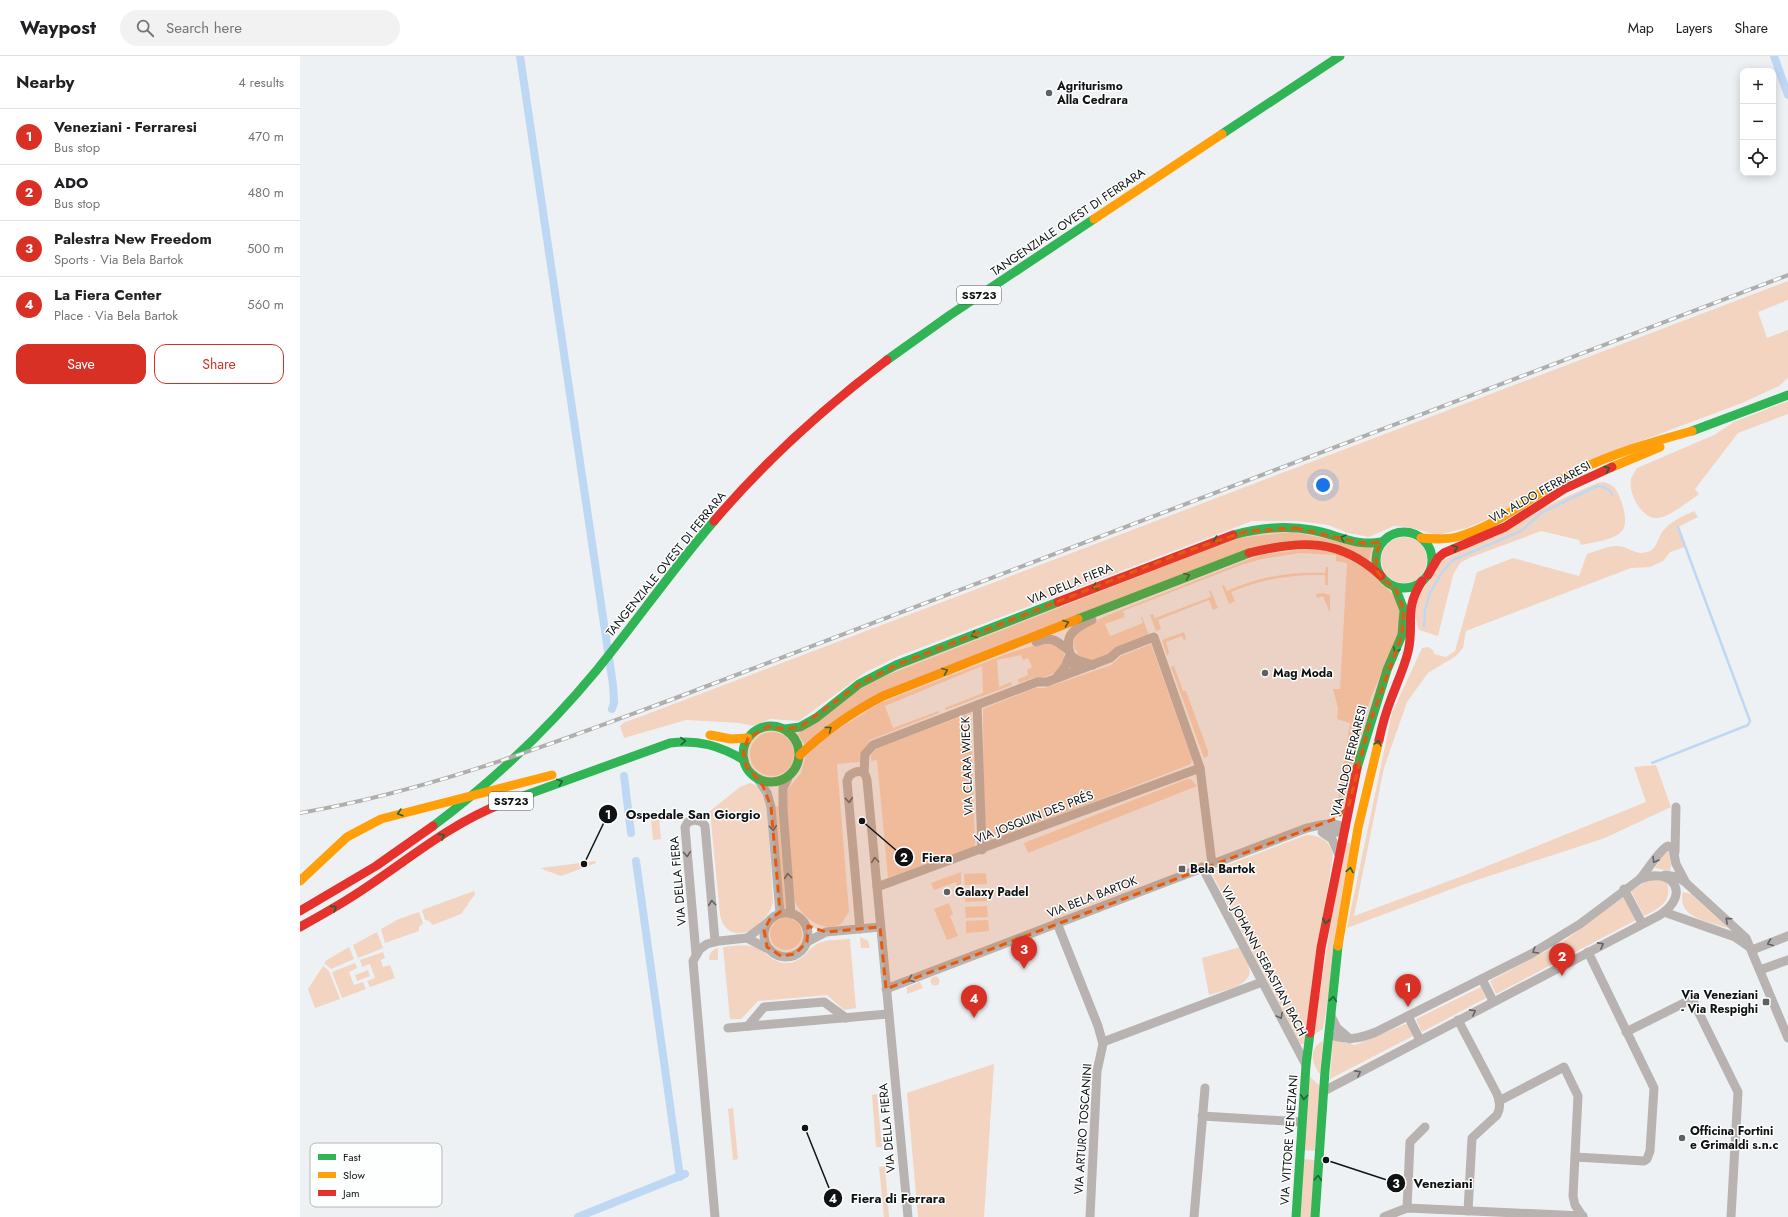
<!DOCTYPE html>
<meta charset="utf-8">
<style>
body{margin:0;font-family:Jost,sans-serif;background:#f2f2f2;color:#202124}
.controls{position:absolute;right:12px;top:12px;display:grid;overflow:hidden;border-radius:8px;box-shadow:0 2px 10px #0003}
.controls button{width:36px;height:36px;display:grid;place-items:center;padding:0;border:0;border-bottom:1px solid #e0e0e0;background:#fff;color:#202124;font:20px sans-serif}
.you{position:absolute;left:1023px;top:429px;width:14px;height:14px;margin:-10px;border:3px solid #fff;border-radius:50%;background:#1a73e8;box-shadow:0 0 0 6px #1a73e833}
.badge{display:grid;place-items:center;width:26px;height:26px;border-radius:50%;background:#d93025;color:#fff;font-size:13px;font-weight:700}
.pin{position:absolute;translate:-50% -33px;filter:drop-shadow(0 1px 2px #0008)}
.pin::after{content:'';position:absolute;top:21px;width:14px;height:12px;background:inherit;clip-path:polygon(0 0,100% 0,50% 100%)}
.list{margin:0;padding:0;list-style:none}
h2{display:flex;justify-content:space-between;align-items:center;height:52px;margin:0;padding:0 16px;font-size:17px}
h2 small{font-size:13px;font-weight:400;color:#757577}
.list li{display:grid;grid-template-columns:26px 1fr auto;gap:12px;align-items:center;box-sizing:border-box;height:56px;padding:0 16px;border-top:1px solid #e0e0e0}
.list b{display:block;font-size:15px;white-space:nowrap}
.list p{margin:0;font-size:13px;white-space:nowrap;color:#757577}
.list em{font-size:13px;font-style:normal;color:#757577}
.actions{display:flex;gap:8px;padding:12px 16px}
.actions a{flex:1;padding:9px 0;border:1px solid #d93025;border-radius:12px;text-align:center;font-size:14px;color:#d93025}
.actions .main{background:#d93025;color:#fff}
.icon{flex:none;width:22px;height:22px;fill:none;stroke:currentColor;stroke-width:2;stroke-linecap:round;stroke-linejoin:round}
.map{position:relative;flex:none;width:1488px;height:1161px;overflow:hidden}
header{display:flex;align-items:center;gap:24px;box-sizing:border-box;height:56px;padding:0 20px;background:#fff;border-bottom:1px solid #e0e0e0}
header strong{font-size:19px}
nav{display:flex;gap:22px;margin-inline-start:auto;font-size:14px}
.search{width:280px;height:36px;background:#f2f2f2;display:flex;align-items:center;gap:10px;box-sizing:border-box;padding:0 14px;border-radius:22px;color:#757577;font-size:15px}
main{display:flex}
aside{flex:1;background:#fff}
.map>svg:first-child{display:block}
.green{fill:#f2d4c0}
.lines{fill:none;stroke-linecap:round;stroke-linejoin:round}
.stream{stroke:#bed8f4;stroke-width:2.5}
.canal{stroke:#bed8f4;stroke-width:8}
.street{stroke:#b8b3b0;stroke-width:9}
.fast{stroke:#30b455;stroke-width:9}
.slow{stroke:#ff9f0a;stroke-width:9}
.jam{stroke:#e5322d;stroke-width:9}
.rail-casing{stroke:#afaead;stroke-width:4}
.rail{stroke:#fdfefe;stroke-width:2.5;stroke-dasharray:8;stroke-linecap:butt}
.oneway{stroke:#206334}
.oneway2{stroke:#646262}
.marked{fill:#e8590c;fill-opacity:0.2;stroke:#e8590c;stroke-width:3;stroke-dasharray:8 5;stroke-linejoin:round}
.poi-dot{fill:#5e6061;stroke:#fdfefe;stroke-width:1.5}
.labels{text-anchor:middle;dominant-baseline:central;stroke-width:3;stroke-linejoin:round;paint-order:stroke}
.shield{fill:#fdfefe;stroke:#58595a;stroke-width:1}
.shield-label{font-size:11px;font-weight:bold;fill:#111213}
.poi-label{font-size:12px;font-weight:bold;fill:#111213;stroke:#fdfefe;text-anchor:start}
.street-label{font-size:12px;fill:#111213;stroke:#fdfefe}
.key{fill:#fdfefe;stroke:#b6b7b8;stroke-width:1}
.key-label{font-size:11px;fill:#111213}
.leader{fill:none;stroke:#111213;stroke-width:1.5}
.callout-dot{fill:#111213;stroke:#fdfefe;stroke-width:1.5}
.mark-label{font-size:12px;text-anchor:middle;font-weight:bold;fill:#fff}
.callout-label{font-size:13px;text-anchor:middle;font-weight:bold;fill:#111213;stroke:#fdfefe;stroke-width:3;stroke-linejoin:round;paint-order:stroke}
</style>
<header>
<strong>Waypost</strong>
<div class="search"><svg class="icon" aria-label="search" viewBox="0 0 24 24"><circle cx="10" cy="10" r="6"/><path d="M15 15l6 6"/></svg>Search here</div>
<nav><a>Map</a><a>Layers</a><a>Share</a></nav>
</header>
<main>
<aside>
<h2>Nearby<small>4 results</small></h2>
<ul class="list">
<li><span class="badge">1</span><div><b>Veneziani - Ferraresi</b><p>Bus stop</p></div><em>470 m</em></li>
<li><span class="badge">2</span><div><b>ADO</b><p>Bus stop</p></div><em>480 m</em></li>
<li><span class="badge">3</span><div><b>Palestra New Freedom</b><p>Sports · Via Bela Bartok</p></div><em>500 m</em></li>
<li><span class="badge">4</span><div><b>La Fiera Center</b><p>Place · Via Bela Bartok</p></div><em>560 m</em></li>
</ul>
<div class="actions"><a class="main">Save</a><a>Share</a></div>
</aside>
<div class="map">
<svg width="1488" height="1161" viewBox="0 0 1488 1161">
<rect width="100%" height="100%" fill="#eef1f3"/>
<g class="green">
<polygon points="1488,225 1488,244 1458,256 1467,282 1488,274 1488,322 1479,330 1442,347 1322,392 1188,463 1167,472 1137,479 1108,471 1094,470 1069,481 1048,477 1028,469 998,465 952,465 599,600 566,616 499,665 470,663 454,670 439,667 386,664 324,682 320,670 325,666 342,660"/>
<path d="M1488 345V358L1438 377 1395 433 1399 438 1395 441C1384 448 1370 461 1357 462 1341 463 1328 436 1331 423 1332 419 1335 416 1337 412L1414 379 1434 366Z"/>
<path d="M1304 426C1307 427 1312 429 1315 432 1321 441 1330 466 1322 475 1313 485 1292 486 1281 489L1279 484 1241 475 1169 502 1160 507 1153 519 1138 580 1119 574C1106 541 1129 533 1140 506L1242 452 1297 427Z"/>
<path d="M1394 455 1398 461 1378 471 1385 491 1370 496 1363 505 1350 511 1331 512 1166 575 1163 592 1156 600 1128 617 1107 646 1084 712 1054 860 1165 819 1346 746 1334 711 1356 709 1371 751 1305 782 1165 828 1047 872 1092 657 1122 592 1128 591 1133 594 1134 598 1146 601 1155 595 1177 516 1213 502 1279 520 1287 498C1296 495 1308 490 1317 490 1329 490 1335 500 1347 496 1356 494 1357 485 1361 478 1368 466 1383 460 1394 455Z"/>
<polygon points="993,476 1072,492 1069,504 972,487 589,634 504,688 498,678 555,636 583,621 937,482"/>
<circle cx="1104" cy="504" r="23"/>
<polygon points="1009,493 1043,499 1073,517 1081,528 1089,534 1099,546 1099,576 1071,641 1059,680 1042,752 1037,751 1050,667 1037,663 1038,652 1033,633 1040,633 1047,507 1036,505 1036,499 1000,497 962,503 941,509 823,555 825,561 805,568 810,580 843,567 841,562 842,561 849,579 816,591 806,600 791,605 785,604 778,599 773,588 774,579 780,572 808,559 960,499"/>
<path d="M1026 511H1028V529H1025V519C992 518 962 523 931 536L935 545 929 548 922 530 924 529 927 535C958 521 991 515 1025 517Z"/>
<polygon points="909,535 911,535 918,552 913,554 909,544 858,564 861,573 856,575 850,559 853,558 855,562 908,542 911,540"/>
<polygon points="1023,537 1030,539 1030,557 1023,540 1017,542 1016,538"/>
<polygon points="884,576 886,582 884,585 882,580 866,586 869,596 867,600 862,584"/>
<path d="M752 586C756 589 762 593 764 598 769 614 747 622 736 622L735 621 719 627 718 623 728 619 727 614 732 611 728 602 723 604 721 599 697 604 699 631 711 626 712 629 646 654 645 652 683 637 682 610 585 650 593 672 638 655 639 657 570 684 562 695 560 706 537 708 549 856 541 868C523 878 500 860 494 843L486 751 488 733 501 717 505 702 520 685 580 647 709 597 742 587Z"/>
<polygon points="851,588 892,703 891,708 699,783 689,785 685,783 684,777 683,653 735,632 745,632 811,609 821,600"/>
<polygon points="874,610 883,635 886,635 908,695 908,700 904,702 871,611"/>
<polygon points="671,657 675,789 674,791 588,822 577,704 571,705 571,699 577,692"/>
<circle cx="472" cy="698" r="22"/>
<polygon points="887,723 891,723 897,730 728,797 724,787"/>
<path d="M450 727C460 729 463 739 467 747L473 846C468 871 428 895 420 859L410 755 440 731Z"/>
<polygon points="478,750 486,852 483,852 475,751"/>
<polygon points="351,763 359,763 361,783 353,784"/>
<path d="M1006 779C1021 779 1028 784 1033 798L1004 988H1000L912 818 917 813Z"/>
<polygon points="1044,785 1053,789 1023,973 1013,979"/>
<polygon points="1366,795 1373,799 1370,815 1355,812"/>
<polygon points="295,805 296,807 261,820 242,813 241,812"/>
<polygon points="661,816 661,828 657,830 656,826 634,834 631,827"/>
<polygon points="686,817 687,828 665,829 664,818"/>
<path d="M1358 823 1367 827C1373 846 1358 853 1344 860L1331 835 1348 824Z"/>
<polygon points="687,834 687,845 665,846 665,835"/>
<polygon points="174,835 175,838 161,858 133,869 129,865 125,864 122,854"/>
<path d="M1383 836 1391 838 1428 872C1410 866 1376 862 1383 836Z"/>
<polygon points="1324,841 1336,864 1196,938 1190,925 1261,887"/>
<polygon points="649,847 653,858 650,860 658,880 647,884 634,853"/>
<polygon points="687,850 688,861 666,862 665,851"/>
<polygon points="119,856 123,867 119,871 119,875 85,887 81,873 99,863"/>
<circle cx="486" cy="878" r="16"/>
<polygon points="688,864 689,875 666,877 666,865"/>
<polygon points="77,876 83,892 58,902 53,889"/>
<polygon points="560,881 568,885 570,892 561,892"/>
<path d="M550 883 556 952 544 954 527 939 458 945 441 963H430L423 891C433 890 447 887 457 892 467 897 473 907 486 907 502 908 507 892 519 887 528 883 540 884 550 883Z"/>
<polygon points="49,891 54,903 31,913 24,907 27,904"/>
<path d="M940 891C943 898 947 904 949 911 955 930 921 935 909 939L902 902Z"/>
<path d="M418 892V904H409C409 898 411 894 418 892Z"/>
<polygon points="83,896 85,902 81,904 83,911 90,909 95,922 70,931 67,925 75,922 70,908 62,911 60,904"/>
<polygon points="55,907 57,912 49,916 54,929 63,926 66,933 42,942 32,916"/>
<polygon points="23,910 29,915 40,943 15,952 8,933"/>
<polygon points="68,914 70,920 57,925 55,919"/>
<circle cx="635" cy="925" r="4.5"/>
<polygon points="620,926 623,932 607,938 607,931"/>
<polygon points="1181,931 1186,942 1122,976 1116,963"/>
<polygon points="1108,967 1113,980 1030,1023 1033,984 1055,989"/>
<path d="M1023 985 1020 1018C1011 1008 1009 991 1023 985Z"/>
<polygon points="694,1008 684,1161 618,1161 607,1037"/>
<polygon points="1009,1020 1020,1030 1015,1095 1003,1094"/>
<polygon points="577,1038 582,1091 576,1091 572,1039"/>
<polygon points="433,1052 438,1103 433,1104 428,1053"/>
<polygon points="1002,1103 1015,1104 1011,1161 998,1161"/>
<polygon points="585,1110 589,1161 584,1161 579,1111"/>
</g>
<g class="lines">
<g class="stream">
<path d="M1124 571 1125 554 1130 537 1142 516 1153 504 1221 475 1241 457 1297 430C1305 431 1309 432 1312 439"/>
<polyline points="1352,707 1448,669 1450,665 1378,471"/>
</g>
<g class="canal">
<polyline points="220,0 313,629 314,647 312,653"/>
<polyline points="1474,0 1488,39"/>
<polyline points="324,720 331,777"/>
<polyline points="336,805 380,1121"/>
<polyline points="278,1161 385,1118"/>
</g>
<g class="street">
<path d="M736 586C752 580 756 584 768 594"/>
<path d="M776 615C766 587 761 578 792 564"/>
<polyline points="756,622 765,611 770,599 777,604 793,609"/>
<polyline points="677,649 682,794"/>
<polyline points="564,717 565,698 573,689 737,626 747,626 810,602 818,595 854,581 900,712 912,808"/>
<polyline points="488,722 483,732 483,753 491,858"/>
<polyline points="458,723 467,737 471,751 480,858"/>
<polyline points="1022,776 1032,783 1039,799"/>
<polyline points="1375,796 1376,751"/>
<polyline points="902,811 1006,1009"/>
<polyline points="1365,819 1377,821 1385,826 1446,882 1488,982"/>
<path d="M1340 823C1347 815 1361 792 1368 790L1373 793 1376 808 1385 825"/>
<polyline points="577,831 900,712"/>
<polyline points="1324,833 1342,867"/>
<polyline points="1364,856 1435,881 1448,890"/>
<circle cx="486" cy="879" r="22"/>
<polyline points="757,867 798,970 803,988 797,1015 790,1161"/>
<path d="M560 873 547 725 549 720C556 714 565 713 567 724L608 1161"/>
<polyline points="447,882 467,867"/>
<polyline points="507,886 526,876 580,871"/>
<polyline points="1452,894 1488,880"/>
<polyline points="396,898 385,771 388,766 395,764 402,766 405,770 415,885"/>
<polyline points="1460,914 1488,904"/>
<polyline points="1182,923 1193,945"/>
<path d="M586 933 1007 772C1021 769 1032 765 1045 772L1038 776 1025 777"/>
<polyline points="1031,960 1037,972 1050,983"/>
<polyline points="1108,960 1120,984"/>
<path d="M1158 964 1197 1038C1200 1045 1201 1052 1197 1059L1172 1082 1168 1155"/>
<polyline points="448,970 464,951 524,946 546,962"/>
<polyline points="428,972 588,958"/>
<polyline points="1326,976 1392,943 1438,1036 1431,1161"/>
<polyline points="803,986 962,926"/>
<path d="M1024 1035 1360 859C1392 838 1372 810 1340 823L1280 868 1231 898 1076 976C1056 984 1049 984 1029 979"/>
<polyline points="1199,1045 1264,1011 1278,1040 1273,1140 1275,1149 1283,1161"/>
<polyline points="902,1060 1002,1066"/>
<polyline points="1275,1101 1344,1105 1347,1103 1350,1095 1354,1032 1288,896"/>
<polyline points="1107,1152 1110,1086 1125,1071"/>
<polyline points="415,1161 393,905 400,893 407,888 419,885 447,882 470,894"/>
<polyline points="894,1161 905,1032"/>
<polyline points="1084,1161 1107,1152 1283,1160"/>
</g>
<g class="fast">
<polyline points="922,78 1040,0"/>
<polyline points="587,304 650,259 794,163"/>
<polyline points="1392,375 1488,339"/>
<circle cx="1104" cy="504" r="28"/>
<path d="M933 479C959 472 986 469 1012 474 1036 478 1056 491 1081 486"/>
<polyline points="778,563 949,497"/>
<circle cx="471" cy="698" r="28"/>
<polyline points="485,673 500,671 516,662 559,628 596,609 758,546"/>
<polyline points="1057,712 1087,614 1102,579 1104,554 1095,531"/>
<path d="M201 748 370 687C398 683 420 690 444 704"/>
<path d="M133 770C193 725 248 673 296 615 336 566 372 514 414 465"/>
<polyline points="996,1161 1006,1009 1010,977"/>
<polyline points="1015,1161 1025,1015 1038,890"/>
</g>
<g class="slow">
<polyline points="794,163 922,78"/>
<polyline points="1312,411 1360,391"/>
<path d="M1121 482C1133 483 1145 484 1157 481 1199 470 1238 435 1277 415 1314 397 1352 386 1392 375"/>
<polyline points="410,679 431,683 448,682"/>
<path d="M500 699C525 675 552 656 583 640L778 563"/>
<polyline points="0,825 47,781 81,763 252,719"/>
<polyline points="1038,890 1058,772 1079,684"/>
</g>
<g class="jam">
<path d="M414 465C465 405 524 352 587 304"/>
<path d="M949 497C1001 484 1040 482 1081 520"/>
<polyline points="1128,519 1138,502 1144,497 1205,471 1264,433 1312,411"/>
<polyline points="758,546 933,479"/>
<path d="M1079 684C1082 670 1086 656 1091 643 1097 627 1104 612 1108 596 1115 567 1103 555 1122 525"/>
<polyline points="0,855 76,810 133,770"/>
<path d="M0 871C18 861 36 851 53 840 102 809 147 769 201 748"/>
<polyline points="1010,977 1021,892 1057,712"/>
</g>
<g class="rail-casing">
<path id="rail" d="M0 757C129 735 251 688 373 643L1488 219"/>
</g>
<use href="#rail" class="rail"/>
</g>
<defs><path id="oneway-chevron" d="M-2-3.5L2.5 0L-2 3.5" fill="none" stroke-width="1.6" stroke-linecap="round" stroke-linejoin="round"/></defs>
<g class="oneway">
<use href="#oneway-chevron" transform="translate(1307 413) rotate(-22)"/>
<use href="#oneway-chevron" transform="translate(1043 482) rotate(-164)"/>
<use href="#oneway-chevron" transform="translate(916 484) rotate(160)"/>
<use href="#oneway-chevron" transform="translate(1155 492) rotate(-23)"/>
<use href="#oneway-chevron" transform="translate(887 520) rotate(-21)"/>
<use href="#oneway-chevron" transform="translate(795 531) rotate(158)"/>
<use href="#oneway-chevron" transform="translate(766 567) rotate(-21)"/>
<use href="#oneway-chevron" transform="translate(674 579) rotate(158)"/>
<use href="#oneway-chevron" transform="translate(1096 594) rotate(114)"/>
<use href="#oneway-chevron" transform="translate(645 615) rotate(-22)"/>
<use href="#oneway-chevron" transform="translate(529 673) rotate(-37)"/>
<use href="#oneway-chevron" transform="translate(383 685) rotate(-2)"/>
<use href="#oneway-chevron" transform="translate(1078 687) rotate(-76)"/>
<use href="#oneway-chevron" transform="translate(260 726) rotate(-20)"/>
<use href="#oneway-chevron" transform="translate(100 757) rotate(164)"/>
<use href="#oneway-chevron" transform="translate(142 780) rotate(-32)"/>
<use href="#oneway-chevron" transform="translate(1050 814) rotate(-80)"/>
<use href="#oneway-chevron" transform="translate(34 852) rotate(-32)"/>
<use href="#oneway-chevron" transform="translate(1026 865) rotate(101)"/>
<use href="#oneway-chevron" transform="translate(1033 943) rotate(-84)"/>
<use href="#oneway-chevron" transform="translate(1004 1041) rotate(94)"/>
<use href="#oneway-chevron" transform="translate(1018 1122) rotate(-86)"/>
</g>
<g class="oneway2">
<use href="#oneway-chevron" transform="translate(549 744) rotate(85)"/>
<use href="#oneway-chevron" transform="translate(473 772) rotate(85)"/>
<use href="#oneway-chevron" transform="translate(387 798) rotate(85)"/>
<use href="#oneway-chevron" transform="translate(575 804) rotate(-95)"/>
<use href="#oneway-chevron" transform="translate(1355 804) rotate(121)"/>
<use href="#oneway-chevron" transform="translate(488 820) rotate(-95)"/>
<use href="#oneway-chevron" transform="translate(412 847) rotate(-95)"/>
<use href="#oneway-chevron" transform="translate(1428 864) rotate(-138)"/>
<use href="#oneway-chevron" transform="translate(1470 887) rotate(159)"/>
<use href="#oneway-chevron" transform="translate(1301 889) rotate(-28)"/>
<use href="#oneway-chevron" transform="translate(1235 895) rotate(149)"/>
<use href="#oneway-chevron" transform="translate(611 923) rotate(159)"/>
<use href="#oneway-chevron" transform="translate(1173 956) rotate(-28)"/>
<use href="#oneway-chevron" transform="translate(980 960) rotate(62)"/>
<use href="#oneway-chevron" transform="translate(1058 1017) rotate(-28)"/>
</g>
<path class="marked" d="M995 472 1062 487 1081 486 1076 499 1077 515 1085 525 1095 531 1104 554 1102 579 1069 670 1049 749 1037 762 586 933 580 871 526 876 508 870 507 886 495 898 481 900 467 891 464 874 470 863 480 856 471 751 463 730 446 710 443 696 448 682 468 670 485 673 500 671 559 628 596 609 884 496 947 475Z"/>
<g class="poi-dot">
<circle cx="749" cy="37" r="4"/>
<circle cx="965" cy="617" r="4"/>
<rect x="878" y="809" width="8" height="8" rx="2"/>
<circle cx="647" cy="836" r="4"/>
<rect x="1462" y="942" width="8" height="8" rx="2"/>
<circle cx="1382" cy="1082" r="4"/>
</g>
<g class="labels">
<g class="shield">
<rect x="657" y="230" width="44" height="18" rx="3"/>
<rect x="189" y="736" width="44" height="18" rx="3"/>
</g>
<g class="shield-label">
<text x="679" y="239">SS723</text>
<text x="211" y="745">SS723</text>
</g>
<g class="poi-label">
<text x="757" y="30">Agriturismo<tspan x="757" dy="14">Alla Cedrara</tspan></text>
<text x="973" y="617">Mag Moda</text>
<text x="890" y="813">Bela Bartok</text>
<text x="655" y="836">Galaxy Padel</text>
<text x="1458" y="939" text-anchor="end">Via Veneziani<tspan x="1458" dy="14">- Via Respighi</tspan></text>
<text x="1390" y="1075">Officina Fortini<tspan x="1390" dy="14">e Grimaldi s.n.c</tspan></text>
</g>
<g class="street-label">
<text transform="translate(768 166) rotate(-34)">TANGENZIALE OVEST DI FERRARA</text>
<text transform="translate(1240 436) rotate(-29)">VIA ALDO FERRARESI</text>
<text transform="translate(366 508) rotate(-51)">TANGENZIALE OVEST DI FERRARA</text>
<text transform="translate(770 528) rotate(-22)">VIA DELLA FIERA</text>
<text transform="translate(1049 705) rotate(-76)">VIA ALDO FERRARESI</text>
<text transform="translate(667 710) rotate(-92)">VIA CLARA WIECK</text>
<text transform="translate(734 761) rotate(-21)">VIA JOSQUIN DES PRÉS</text>
<text transform="translate(378 825) rotate(-95)">VIA DELLA FIERA</text>
<text transform="translate(792 841) rotate(-21)">VIA BELA BARTOK</text>
<text transform="translate(964 905) rotate(62)">VIA JOHANN SEBASTIAN BACH</text>
<text transform="translate(587 1072) rotate(-95)">VIA DELLA FIERA</text>
<text transform="translate(783 1073) rotate(-86)">VIA ARTURO TOSCANINI</text>
<text transform="translate(989 1084) rotate(-86)">VIA VITTORE VENEZIANI</text>
</g>
</g>
<rect x="10" y="1087" width="132" height="64" rx="6" class="key"/>
<rect x="18" y="1098" width="18" height="6" fill="#30b455"/>
<rect x="18" y="1116" width="18" height="6" fill="#ff9f0a"/>
<rect x="18" y="1134" width="18" height="6" fill="#e5322d"/>
<g class="key-label">
<text x="43" y="1105">Fast</text>
<text x="43" y="1123">Slow</text>
<text x="43" y="1141">Jam</text>
</g>
<path class="leader" d="M284 808L308 758M562 765L604 801M1026 1104L1096 1127M505 1072L533 1142"/>
<g class="callout-dot">
<circle cx="284" cy="808" r="4"/>
<circle cx="562" cy="765" r="4"/>
<circle cx="1026" cy="1104" r="4"/>
<circle cx="505" cy="1072" r="4"/>
<circle cx="308" cy="758" r="10"/>
<circle cx="604" cy="801" r="10"/>
<circle cx="1096" cy="1127" r="10"/>
<circle cx="533" cy="1142" r="10"/>
</g>
<g class="mark-label">
<text x="308" y="763">1</text>
<text x="604" y="806">2</text>
<text x="1096" y="1132">3</text>
<text x="533" y="1147">4</text>
</g>
<g class="callout-label">
<text x="393" y="763">Ospedale San Giorgio</text>
<text x="637" y="806">Fiera</text>
<text x="1143" y="1132">Veneziani</text>
<text x="598" y="1147">Fiera di Ferrara</text>
</g>
</svg>
<div class="controls">
<button>+</button>
<button>−</button>
<button><svg class="icon" aria-label="locate" viewBox="0 0 24 24"><circle cx="12" cy="12" r="6"/><path d="M12 2v4M12 18v4M2 12h4M18 12h4"/></svg></button>
</div>
<div class="you"></div>
<div class="pin badge" style="left:1108px;top:951px">1</div>
<div class="pin badge" style="left:1262px;top:920px">2</div>
<div class="pin badge" style="left:724px;top:913px">3</div>
<div class="pin badge" style="left:674px;top:962px">4</div>
</div>
</main>
